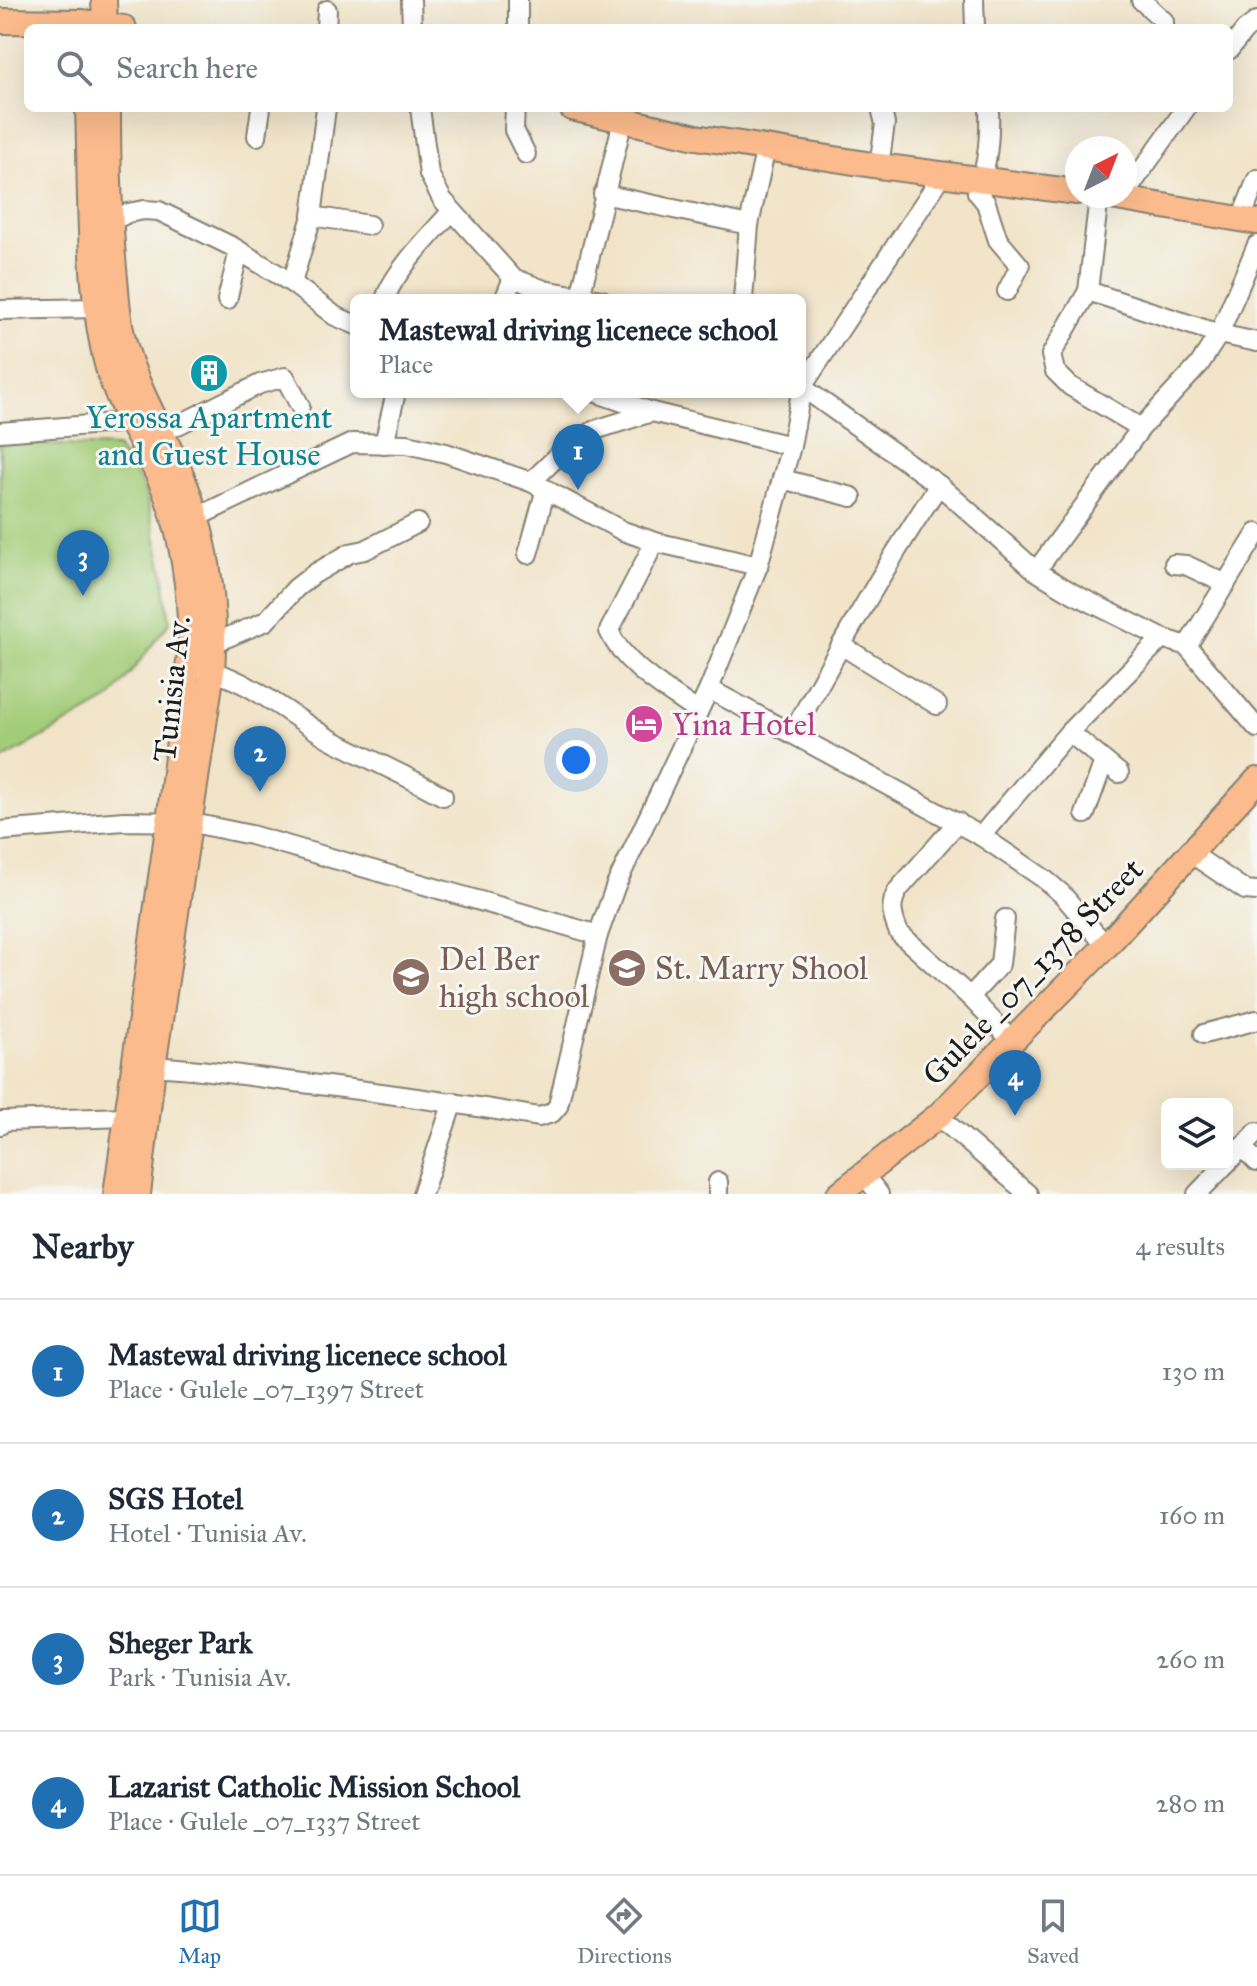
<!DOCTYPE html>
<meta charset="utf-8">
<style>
body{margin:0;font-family:"IM FELL Great Primer",serif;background:#f2f2f3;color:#1f2937}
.controls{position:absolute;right:24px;bottom:24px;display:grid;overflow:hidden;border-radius:12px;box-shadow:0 8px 32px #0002}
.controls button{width:72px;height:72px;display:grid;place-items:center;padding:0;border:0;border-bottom:2px solid #e0e1e3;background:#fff;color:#1f2937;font:40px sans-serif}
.compass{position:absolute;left:1065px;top:136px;width:72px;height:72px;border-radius:50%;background:#fff;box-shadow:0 8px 32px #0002;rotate:42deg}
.you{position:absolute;left:576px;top:760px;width:28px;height:28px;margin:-20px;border:6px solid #fff;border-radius:50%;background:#1a73e8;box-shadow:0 0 0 12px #1a73e833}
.badge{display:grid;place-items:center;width:52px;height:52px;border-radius:50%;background:#1f6fb2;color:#fff;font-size:26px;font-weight:700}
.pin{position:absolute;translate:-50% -66px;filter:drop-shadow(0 2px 4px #0008)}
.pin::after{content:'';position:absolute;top:42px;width:28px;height:24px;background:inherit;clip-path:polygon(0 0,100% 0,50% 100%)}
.popup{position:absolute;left:350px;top:294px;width:456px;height:104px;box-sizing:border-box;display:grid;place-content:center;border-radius:12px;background:#fff;filter:drop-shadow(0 2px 6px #0005);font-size:26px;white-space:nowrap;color:#747a83}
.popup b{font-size:30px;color:#1f2937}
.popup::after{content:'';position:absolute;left:50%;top:100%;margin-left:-16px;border:16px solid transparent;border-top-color:#fff}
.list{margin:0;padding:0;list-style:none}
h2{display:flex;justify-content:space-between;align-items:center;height:104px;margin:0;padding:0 32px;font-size:34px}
h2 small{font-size:26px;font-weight:400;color:#747a83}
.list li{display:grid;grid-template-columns:52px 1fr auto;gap:24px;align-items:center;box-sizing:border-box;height:144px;padding:0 32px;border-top:2px solid #e0e1e3}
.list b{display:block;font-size:30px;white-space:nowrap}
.list p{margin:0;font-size:26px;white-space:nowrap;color:#747a83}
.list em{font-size:26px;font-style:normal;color:#747a83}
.icon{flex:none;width:44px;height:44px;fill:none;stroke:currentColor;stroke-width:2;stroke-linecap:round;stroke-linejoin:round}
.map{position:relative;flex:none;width:1257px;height:1194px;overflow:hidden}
.search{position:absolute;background:#fff;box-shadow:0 8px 32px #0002;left:24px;right:24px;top:24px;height:88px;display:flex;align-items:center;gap:20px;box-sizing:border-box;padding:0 28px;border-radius:12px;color:#747a83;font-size:30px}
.sheet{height:680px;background:#fff}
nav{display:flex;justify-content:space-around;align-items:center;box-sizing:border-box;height:112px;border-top:2px solid #e0e1e3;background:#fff;font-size:22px;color:#747a83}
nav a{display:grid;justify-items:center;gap:4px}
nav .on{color:#1f6fb2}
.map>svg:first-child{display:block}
.green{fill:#a3cc78;stroke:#60744a;stroke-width:2}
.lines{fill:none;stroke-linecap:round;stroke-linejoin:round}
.minor-casing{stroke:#868072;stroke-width:22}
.major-casing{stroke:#868072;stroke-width:28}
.minor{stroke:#fff;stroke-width:18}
.major{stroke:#fbbb8c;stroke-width:24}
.labels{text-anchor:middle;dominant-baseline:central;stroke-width:6;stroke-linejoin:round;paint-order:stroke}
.culture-label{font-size:32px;fill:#0d838f;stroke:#f6f6f2}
.street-label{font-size:32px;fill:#1c1c1c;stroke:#f6f6f2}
.hotel-label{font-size:32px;fill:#b23c85;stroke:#f6f6f2;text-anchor:start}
.education-label{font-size:32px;fill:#785e54;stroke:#f6f6f2;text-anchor:start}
</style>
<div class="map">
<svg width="1257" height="1194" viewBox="0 0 1257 1194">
<rect width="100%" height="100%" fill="#f6f6f2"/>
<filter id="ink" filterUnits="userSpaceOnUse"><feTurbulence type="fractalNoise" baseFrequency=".0125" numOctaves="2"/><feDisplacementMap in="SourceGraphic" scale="16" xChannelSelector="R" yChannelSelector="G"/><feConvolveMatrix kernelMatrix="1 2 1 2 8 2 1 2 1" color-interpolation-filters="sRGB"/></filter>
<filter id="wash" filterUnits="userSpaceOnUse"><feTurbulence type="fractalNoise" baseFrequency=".006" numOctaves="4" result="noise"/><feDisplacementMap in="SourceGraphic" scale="32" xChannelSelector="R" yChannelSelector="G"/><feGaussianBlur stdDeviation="1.8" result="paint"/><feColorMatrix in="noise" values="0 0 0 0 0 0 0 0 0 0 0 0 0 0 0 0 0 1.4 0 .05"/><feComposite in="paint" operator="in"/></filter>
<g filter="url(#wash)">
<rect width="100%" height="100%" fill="#f1e4c9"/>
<polygon class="green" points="0,443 117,447 144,487 163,571 170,622 111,698 0,761"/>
</g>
<g filter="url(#ink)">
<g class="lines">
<g class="minor-casing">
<g id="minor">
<polyline points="411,0 412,28"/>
<polyline points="974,0 975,28"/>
<polyline points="1141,0 1164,21 1164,28"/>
<polyline points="326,28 327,10"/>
<polyline points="518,28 518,0"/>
<polyline points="1229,50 1245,30 1257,21"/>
<polyline points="420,108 429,174 442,199 513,278 544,290 602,300"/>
<polyline points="515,108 514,130 526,154"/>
<path d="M989 108C990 135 988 166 977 192L986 203 998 240 1020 266 1007 291"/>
<polyline points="257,136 261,108"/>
<polyline points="879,166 885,124 881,108"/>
<polyline points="603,194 749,225"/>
<polyline points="1125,194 1186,108"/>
<polyline points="1099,196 1088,291 1051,355 1055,371 1070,386 1141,428"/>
<polyline points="312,216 369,225"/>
<polyline points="1241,219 1257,179"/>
<polyline points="103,225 128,213 144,210 159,211 233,247 292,283 335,316 356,325"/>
<polyline points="292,283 312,216 326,108"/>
<polyline points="1088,291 1219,334 1257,342"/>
<polyline points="580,297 623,120"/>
<polyline points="227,300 239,251"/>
<path d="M385 300C392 273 432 234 451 212"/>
<polyline points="504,300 513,278"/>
<polyline points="743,300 749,225 766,147"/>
<polyline points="0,310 97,308"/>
<polyline points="802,387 939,485 1036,571 1074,594 1162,638 1187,646 1257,728"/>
<polyline points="594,392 652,412 791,446"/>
<polyline points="0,432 129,422 140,419"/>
<polyline points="162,433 260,384 285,377 300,406"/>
<polyline points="384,444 396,392"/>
<polyline points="782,479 852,497"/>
<polyline points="531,482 562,452 595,430 652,412"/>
<polyline points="186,519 197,517 352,443 407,444 446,453 531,482 623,531 655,542 758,566"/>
<path d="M655 542 609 631C624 666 668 690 698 712"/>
<polyline points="528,554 546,489"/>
<polyline points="1174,564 1186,565 1226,584"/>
<polyline points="1036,571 1141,428 1199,365 1219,334 1257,245"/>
<polyline points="201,644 214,643 266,621 296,588 314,574 350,553 365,550 418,523"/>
<polyline points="841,645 937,705"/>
<polyline points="1187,646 1257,533"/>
<path d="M202 670C243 674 294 719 332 740 369 759 407 776 443 796"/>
<polyline points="709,689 981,836 1043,878 1062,894 1106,946"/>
<polyline points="1069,732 1119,773"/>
<path d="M792 734C838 650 885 565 939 485"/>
<polyline points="1085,814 1104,761"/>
<path d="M958 822 898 890C889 905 892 916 899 933L970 997 1011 1040"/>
<polyline points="0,831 124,821 188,822 251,835 598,935"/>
<polyline points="981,836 1069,732 1162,638"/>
<polyline points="1192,854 1245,890 1257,891"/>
<polyline points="970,997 1000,964 1005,919"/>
<polyline points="1204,1034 1257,1020"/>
<path d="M142 1066C193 1067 245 1076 295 1082 377 1092 458 1103 539 1117L552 1113 558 1106 598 935 616 885 709 689 758 566 791 446 802 387 943 174"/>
<polyline points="938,1116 1028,1194"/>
<polyline points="0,1125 3,1121 126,1117"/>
<polyline points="1242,1147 1257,1162"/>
<polyline points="1227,1163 1257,1132"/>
<polyline points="864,1175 879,1194"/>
<polyline points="718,1182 718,1194"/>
<polyline points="422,1194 453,1102"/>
<polyline points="1197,1194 1226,1164"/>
</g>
</g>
<g class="major-casing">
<g id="major">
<polyline points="104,0 105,28"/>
<polyline points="0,21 82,22 124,28"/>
<path d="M88 108C91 190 87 291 108 368 120 408 143 442 160 479 183 531 190 588 191 645L169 821 116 1194"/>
<path d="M108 108C108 165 109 222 115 279 117 299 118 320 123 339 134 383 157 422 176 463 206 529 217 598 212 671L153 1067 138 1194"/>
<polyline points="572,108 696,137 879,166 1077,192"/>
<polyline points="1105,196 1257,222"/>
<polyline points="839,1194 938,1116 1106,946 1257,780"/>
</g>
</g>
<use href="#minor" class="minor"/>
<use href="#major" class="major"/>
</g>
</g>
<defs>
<g id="building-disc" transform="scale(2)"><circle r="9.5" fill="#0f9aa8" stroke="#f6f6f2"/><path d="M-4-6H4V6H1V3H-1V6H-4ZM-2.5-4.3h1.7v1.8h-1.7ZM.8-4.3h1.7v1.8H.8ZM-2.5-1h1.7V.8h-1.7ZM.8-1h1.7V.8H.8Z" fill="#fff"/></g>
<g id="hotel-disc" transform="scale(2)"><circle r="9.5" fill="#d1479c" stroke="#f6f6f2"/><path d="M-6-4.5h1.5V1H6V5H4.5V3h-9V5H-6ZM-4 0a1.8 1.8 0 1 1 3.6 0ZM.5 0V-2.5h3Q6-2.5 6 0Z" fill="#fff"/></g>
<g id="school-disc" transform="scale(2)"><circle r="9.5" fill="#8d6e63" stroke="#f6f6f2"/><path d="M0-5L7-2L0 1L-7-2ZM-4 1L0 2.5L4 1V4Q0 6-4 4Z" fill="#fff"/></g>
</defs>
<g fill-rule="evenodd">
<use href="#building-disc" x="209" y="373"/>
<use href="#hotel-disc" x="644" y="724"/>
<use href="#school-disc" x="627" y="968"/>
<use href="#school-disc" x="411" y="977"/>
</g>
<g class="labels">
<g class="culture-label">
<text x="209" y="417">Yerossa Apartment<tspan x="209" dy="37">and Guest House</tspan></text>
</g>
<g class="street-label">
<text transform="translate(172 689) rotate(-84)">Tunisia Av.</text>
<text transform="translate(1033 972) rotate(-46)">Gulele _07_1378 Street</text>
</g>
<g class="hotel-label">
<text x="672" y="724">Yina Hotel</text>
</g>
<g class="education-label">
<text x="439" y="959">Del Ber<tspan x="439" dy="37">high school</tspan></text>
<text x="655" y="968">St. Marry Shool</text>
</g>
</g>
</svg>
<div class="controls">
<button><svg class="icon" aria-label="layers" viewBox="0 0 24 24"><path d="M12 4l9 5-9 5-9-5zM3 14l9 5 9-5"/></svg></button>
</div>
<svg class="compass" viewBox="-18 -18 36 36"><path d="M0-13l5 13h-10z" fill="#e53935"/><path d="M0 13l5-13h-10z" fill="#747a83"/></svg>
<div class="you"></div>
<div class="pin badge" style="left:578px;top:490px">1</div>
<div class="popup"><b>Mastewal driving licenece school</b>Place</div>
<div class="pin badge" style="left:260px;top:792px">2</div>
<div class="pin badge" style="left:83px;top:596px">3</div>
<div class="pin badge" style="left:1015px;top:1116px">4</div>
<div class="search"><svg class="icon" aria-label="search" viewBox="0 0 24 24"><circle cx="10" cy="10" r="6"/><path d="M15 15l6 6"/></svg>Search here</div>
</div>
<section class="sheet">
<h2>Nearby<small>4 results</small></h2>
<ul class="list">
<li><span class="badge">1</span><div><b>Mastewal driving licenece school</b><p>Place · Gulele _07_1397 Street</p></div><em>130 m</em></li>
<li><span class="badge">2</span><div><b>SGS Hotel</b><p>Hotel · Tunisia Av.</p></div><em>160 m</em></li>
<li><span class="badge">3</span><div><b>Sheger Park</b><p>Park · Tunisia Av.</p></div><em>260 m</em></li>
<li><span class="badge">4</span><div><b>Lazarist Catholic Mission School</b><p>Place · Gulele _07_1337 Street</p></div><em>280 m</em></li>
</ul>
</section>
<nav>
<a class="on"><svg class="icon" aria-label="map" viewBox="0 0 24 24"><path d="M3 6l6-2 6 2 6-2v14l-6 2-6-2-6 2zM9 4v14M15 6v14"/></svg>Map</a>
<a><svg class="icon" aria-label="directions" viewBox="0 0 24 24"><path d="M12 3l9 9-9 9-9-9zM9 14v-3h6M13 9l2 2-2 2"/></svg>Directions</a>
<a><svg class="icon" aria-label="saved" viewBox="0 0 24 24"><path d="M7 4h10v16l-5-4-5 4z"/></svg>Saved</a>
</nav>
